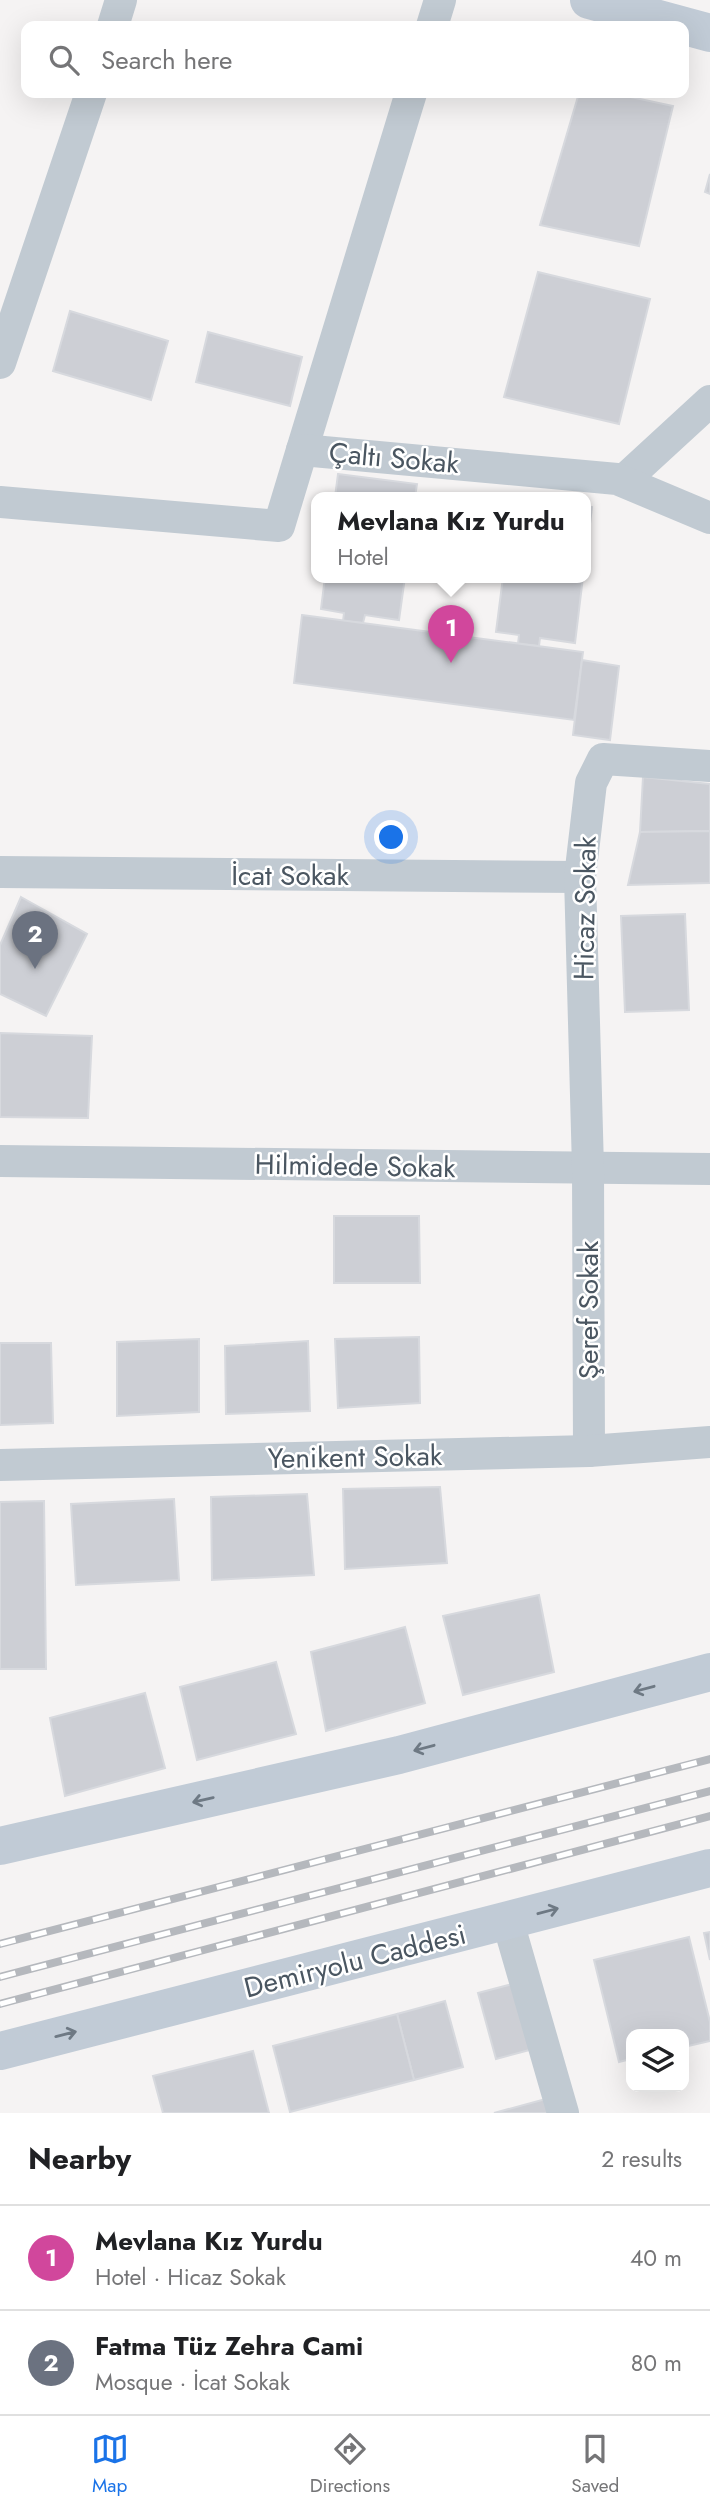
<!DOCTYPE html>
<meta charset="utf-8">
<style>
body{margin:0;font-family:Jost,sans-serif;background:#f2f2f2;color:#202124}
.controls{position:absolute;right:21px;bottom:21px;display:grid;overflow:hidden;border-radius:14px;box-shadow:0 7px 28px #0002}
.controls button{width:63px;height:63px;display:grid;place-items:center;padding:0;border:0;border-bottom:2px solid #e0e0e0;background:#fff;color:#202124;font:35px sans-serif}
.you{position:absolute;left:392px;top:838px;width:24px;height:24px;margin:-18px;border:5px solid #fff;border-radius:50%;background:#1a73e8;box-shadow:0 0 0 10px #1a73e833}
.badge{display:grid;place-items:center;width:46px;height:46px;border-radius:50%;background:#1a73e8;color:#fff;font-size:23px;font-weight:700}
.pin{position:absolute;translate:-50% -58px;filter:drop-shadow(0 2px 4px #0008)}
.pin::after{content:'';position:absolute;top:37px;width:24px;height:21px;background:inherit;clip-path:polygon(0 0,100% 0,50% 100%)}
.popup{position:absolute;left:311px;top:492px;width:280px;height:91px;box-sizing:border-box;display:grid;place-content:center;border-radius:14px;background:#fff;filter:drop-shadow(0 2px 5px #0005);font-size:23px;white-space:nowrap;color:#757577}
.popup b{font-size:26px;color:#202124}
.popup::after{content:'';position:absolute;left:50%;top:100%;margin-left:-14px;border:14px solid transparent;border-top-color:#fff}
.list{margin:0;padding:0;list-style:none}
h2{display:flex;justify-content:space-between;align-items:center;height:91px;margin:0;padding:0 28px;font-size:30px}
h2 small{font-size:23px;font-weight:400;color:#757577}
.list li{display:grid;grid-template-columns:46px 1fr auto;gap:21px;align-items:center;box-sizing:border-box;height:105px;padding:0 28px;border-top:2px solid #e0e0e0}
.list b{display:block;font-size:26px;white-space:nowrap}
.list p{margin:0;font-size:23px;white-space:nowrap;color:#757577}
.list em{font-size:23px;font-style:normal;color:#757577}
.icon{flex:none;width:38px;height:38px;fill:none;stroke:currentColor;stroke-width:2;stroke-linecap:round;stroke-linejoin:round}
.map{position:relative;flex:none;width:710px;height:2113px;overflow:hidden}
.search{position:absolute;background:#fff;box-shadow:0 7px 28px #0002;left:21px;right:21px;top:21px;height:77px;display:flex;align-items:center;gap:18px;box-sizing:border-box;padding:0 24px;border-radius:14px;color:#757577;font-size:26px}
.sheet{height:301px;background:#fff}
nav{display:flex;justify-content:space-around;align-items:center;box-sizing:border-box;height:98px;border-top:2px solid #e0e0e0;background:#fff;font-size:19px;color:#757577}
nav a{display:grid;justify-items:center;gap:4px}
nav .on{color:#1a73e8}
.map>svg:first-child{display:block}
.building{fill:#cdcfd5;stroke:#d7d9de;stroke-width:2}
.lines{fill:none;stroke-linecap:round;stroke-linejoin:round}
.street{stroke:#c1cad2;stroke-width:32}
.secondary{stroke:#c1cbd6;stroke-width:38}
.rail-casing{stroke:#b5b8bd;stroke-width:8}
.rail{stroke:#fff;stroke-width:5;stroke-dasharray:16;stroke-linecap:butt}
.oneway{stroke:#6e7984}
.labels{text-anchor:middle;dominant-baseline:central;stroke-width:5;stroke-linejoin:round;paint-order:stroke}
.street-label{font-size:28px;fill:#4a5661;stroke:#fff}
</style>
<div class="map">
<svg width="710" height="2113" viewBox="0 0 710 2113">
<rect width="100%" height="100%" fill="#f5f3f3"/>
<g class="building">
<polygon points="579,93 612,93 673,106 639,246 540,225"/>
<polygon points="710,174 710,194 705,192"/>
<polygon points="538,272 650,299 619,424 504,397"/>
<polygon points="70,311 168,341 151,400 53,371"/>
<polygon points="208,332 302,357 290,406 196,382"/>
<polygon points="338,474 417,484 415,497 335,497"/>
<polygon points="586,506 592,507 586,558"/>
<polygon points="325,577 405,577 399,620 365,615 363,623 343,621 344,613 321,609"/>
<polygon points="503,577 583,577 575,643 540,638 539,646 518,644 519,635 496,632"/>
<polygon points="302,615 583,652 574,720 294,683"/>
<polygon points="582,660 619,666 610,740 573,735"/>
<polygon points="643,777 710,784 710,831 640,832"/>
<polygon points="710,831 710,883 628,885 640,832"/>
<polygon points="21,897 87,934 46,1016 0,994 0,945"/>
<polygon points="685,914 689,1010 625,1012 621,916"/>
<polygon points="0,1033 92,1036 88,1118 0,1117"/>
<polygon points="334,1216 419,1216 420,1283 334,1283"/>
<polygon points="419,1337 420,1403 338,1408 335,1339"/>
<polygon points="199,1339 199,1412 117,1416 117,1342"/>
<polygon points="308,1341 310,1411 226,1414 225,1346"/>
<polygon points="0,1343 51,1343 53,1423 0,1425"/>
<polygon points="440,1487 447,1563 345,1569 343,1489"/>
<polygon points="307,1494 314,1575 212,1580 211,1497"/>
<polygon points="174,1499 179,1580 76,1585 71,1504"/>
<polygon points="44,1501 46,1669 0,1669 0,1502"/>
<polygon points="539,1595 554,1672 463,1695 443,1616"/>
<polygon points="405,1627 425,1703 326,1731 311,1652"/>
<polygon points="276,1662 296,1734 197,1760 180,1687"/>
<polygon points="145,1693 165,1768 65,1796 50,1718"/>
<polygon points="710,1932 710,1960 704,1933"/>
<polygon points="689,1937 710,2022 710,2041 684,2047 684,2034 631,2034 631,2059 619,2062 594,1960"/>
<polygon points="520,1982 537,2048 496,2059 478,1993"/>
<polygon points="445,2001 463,2067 414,2080 397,2014"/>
<polygon points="397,2014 414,2080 290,2112 273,2046"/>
<polygon points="253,2051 269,2113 163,2113 153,2076"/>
<polygon points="553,2097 557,2113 494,2113"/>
</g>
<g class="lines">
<g class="street">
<polyline points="113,26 121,0"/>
<polyline points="432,26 440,0"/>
<polyline points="0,363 91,93"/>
<polyline points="302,450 411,93"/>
<polyline points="623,481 710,401"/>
<polyline points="0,502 279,526 302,450 617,479 710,518"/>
<polyline points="0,872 580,877"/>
<polyline points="0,1161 710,1169"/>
<polyline points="589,1451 588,1168 580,877 591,783 603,759 710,766"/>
<polyline points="0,1465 589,1451 710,1442"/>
<polyline points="508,1922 563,2113"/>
</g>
<g class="secondary">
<polyline points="589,0 710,33"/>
<polyline points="0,1846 399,1755 710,1672"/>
<polyline points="0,2051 710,1868"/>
</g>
<g class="rail-casing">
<g id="rail">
<polyline points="0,1944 710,1759"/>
<polyline points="0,1977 710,1791"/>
<polyline points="0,2004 710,1816"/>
</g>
</g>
<use href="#rail" class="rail"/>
</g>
<defs><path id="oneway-shaft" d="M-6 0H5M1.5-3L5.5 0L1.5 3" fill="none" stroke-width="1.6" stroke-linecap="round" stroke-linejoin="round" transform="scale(1.75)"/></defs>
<g class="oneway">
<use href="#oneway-shaft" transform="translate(644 1689) rotate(165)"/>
<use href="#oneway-shaft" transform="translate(424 1748) rotate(165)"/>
<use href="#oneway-shaft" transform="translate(203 1800) rotate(167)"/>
<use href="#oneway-shaft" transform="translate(548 1911) rotate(-15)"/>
<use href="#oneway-shaft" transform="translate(66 2034) rotate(-14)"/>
</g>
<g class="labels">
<g class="street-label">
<text transform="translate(394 458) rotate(5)">Çaltı Sokak</text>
<text x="290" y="875">İcat Sokak</text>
<text transform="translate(585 908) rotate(-89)">Hicaz Sokak</text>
<text transform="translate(355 1166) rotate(1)">Hilmidede Sokak</text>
<text transform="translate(588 1310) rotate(-90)">Şeref Sokak</text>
<text transform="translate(355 1457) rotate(-1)">Yenikent Sokak</text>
<text transform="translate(355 1961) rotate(-14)">Demiryolu Caddesi</text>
</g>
</g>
</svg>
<div class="controls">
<button><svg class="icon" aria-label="layers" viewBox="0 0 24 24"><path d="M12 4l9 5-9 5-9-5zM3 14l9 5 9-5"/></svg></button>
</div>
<div class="you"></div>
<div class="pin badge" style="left:451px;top:663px;background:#d1479c">1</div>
<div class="popup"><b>Mevlana Kız Yurdu</b>Hotel</div>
<div class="pin badge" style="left:35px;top:969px;background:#6b7280">2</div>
<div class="search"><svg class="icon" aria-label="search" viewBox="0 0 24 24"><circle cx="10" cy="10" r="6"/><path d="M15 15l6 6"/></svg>Search here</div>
</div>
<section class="sheet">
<h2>Nearby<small>2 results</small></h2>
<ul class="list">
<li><span class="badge" style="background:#d1479c">1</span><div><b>Mevlana Kız Yurdu</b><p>Hotel · Hicaz Sokak</p></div><em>40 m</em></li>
<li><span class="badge" style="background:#6b7280">2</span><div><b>Fatma Tüz Zehra Cami</b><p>Mosque · İcat Sokak</p></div><em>80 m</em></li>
</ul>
</section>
<nav>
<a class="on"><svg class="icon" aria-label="map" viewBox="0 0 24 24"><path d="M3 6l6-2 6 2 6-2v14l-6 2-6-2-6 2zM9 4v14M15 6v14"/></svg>Map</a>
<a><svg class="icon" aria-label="directions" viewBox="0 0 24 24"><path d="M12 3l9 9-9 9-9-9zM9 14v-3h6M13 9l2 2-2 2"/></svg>Directions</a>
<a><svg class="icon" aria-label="saved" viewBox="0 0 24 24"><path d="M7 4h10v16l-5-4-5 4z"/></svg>Saved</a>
</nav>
